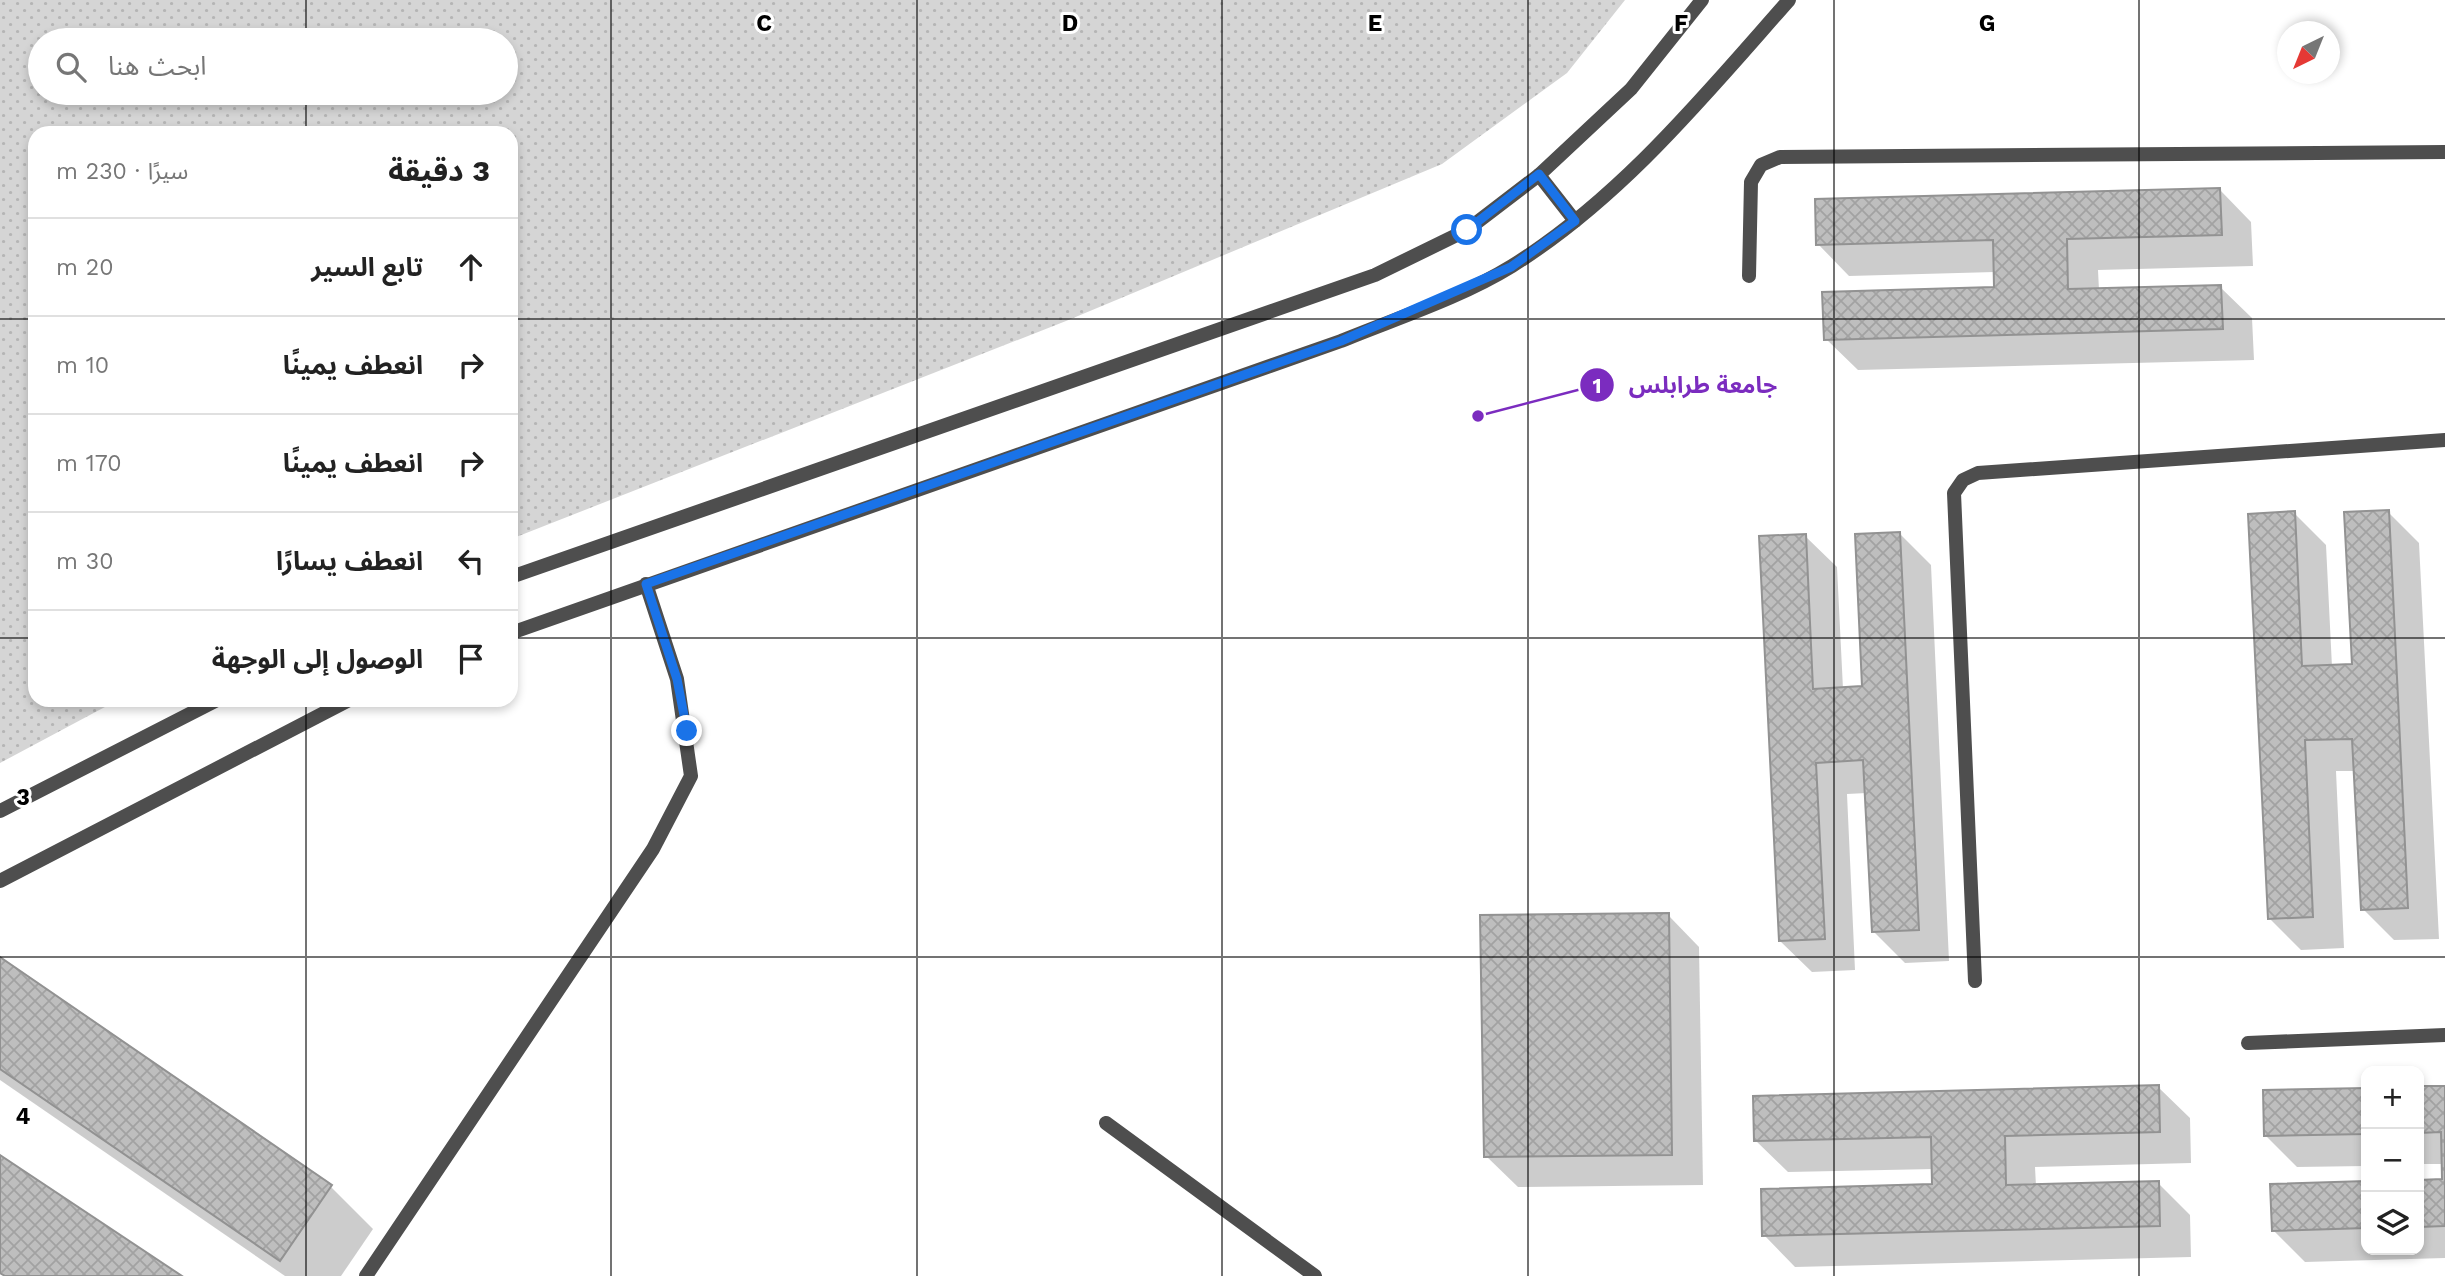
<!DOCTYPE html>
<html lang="ar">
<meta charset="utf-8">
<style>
body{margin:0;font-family:"Work Sans","Noto Sans Arabic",sans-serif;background:#f6f6f6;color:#222;direction:rtl}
.controls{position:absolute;right:21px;bottom:21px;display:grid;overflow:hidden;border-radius:14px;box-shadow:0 4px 10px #0003}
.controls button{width:63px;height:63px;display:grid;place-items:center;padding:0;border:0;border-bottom:2px solid #e0e0e0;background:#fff;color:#222;font:35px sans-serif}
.compass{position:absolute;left:2277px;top:21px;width:63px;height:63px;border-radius:50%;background:#fff;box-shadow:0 4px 10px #0003;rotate:223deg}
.stop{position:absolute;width:21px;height:21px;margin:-16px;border:5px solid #1a73e8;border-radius:50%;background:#fff}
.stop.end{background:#1a73e8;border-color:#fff;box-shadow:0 2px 7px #0008}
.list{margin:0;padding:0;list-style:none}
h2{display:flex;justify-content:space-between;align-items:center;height:91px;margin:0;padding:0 28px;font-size:30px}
h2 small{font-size:23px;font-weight:400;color:#767676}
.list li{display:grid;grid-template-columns:46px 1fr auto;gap:21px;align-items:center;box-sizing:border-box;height:98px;padding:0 28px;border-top:2px solid #e0e0e0}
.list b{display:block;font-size:26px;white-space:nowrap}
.list em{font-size:23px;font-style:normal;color:#767676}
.icon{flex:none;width:38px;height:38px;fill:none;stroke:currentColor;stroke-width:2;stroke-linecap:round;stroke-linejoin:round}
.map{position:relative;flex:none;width:2445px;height:1276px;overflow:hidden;direction:ltr}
.search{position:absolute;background:#fff;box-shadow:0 4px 10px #0003;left:28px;top:28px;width:490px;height:77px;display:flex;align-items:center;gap:18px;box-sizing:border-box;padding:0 24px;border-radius:38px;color:#767676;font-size:26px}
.panel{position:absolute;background:#fff;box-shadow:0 4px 10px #0003;left:28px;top:126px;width:490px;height:581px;border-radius:21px;direction:rtl}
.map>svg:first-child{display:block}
.grass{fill:url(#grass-dots);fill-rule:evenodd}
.shadow{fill:#0003}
.building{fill:url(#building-cross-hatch);stroke:#929292;stroke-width:2}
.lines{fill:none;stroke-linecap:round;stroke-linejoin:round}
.lane{stroke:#4e4e4e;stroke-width:14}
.street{stroke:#4e4e4e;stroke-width:14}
.route{stroke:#1a73e8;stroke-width:9}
.grid{fill:none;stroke:#000;stroke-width:2;stroke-opacity:0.55}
.grid-label{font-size:23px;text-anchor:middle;font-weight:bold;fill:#000;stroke:#fff;stroke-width:6;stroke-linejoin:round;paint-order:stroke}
.leader{fill:none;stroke:#7b2cbf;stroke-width:2.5}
.callout-dot{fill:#7b2cbf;stroke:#fff;stroke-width:2.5}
.mark-label{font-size:21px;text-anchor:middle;font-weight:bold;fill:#fff}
.callout-label{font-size:23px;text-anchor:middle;font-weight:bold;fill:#7b2cbf;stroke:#fff;stroke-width:6;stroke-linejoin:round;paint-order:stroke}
</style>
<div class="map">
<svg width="2445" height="1276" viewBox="0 0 2445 1276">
<defs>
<pattern id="grass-dots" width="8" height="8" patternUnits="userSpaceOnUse" patternTransform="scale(1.75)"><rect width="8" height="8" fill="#d5d5d5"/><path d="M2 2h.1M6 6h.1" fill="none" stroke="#b5b5b5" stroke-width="1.8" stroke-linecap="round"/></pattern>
<pattern id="building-cross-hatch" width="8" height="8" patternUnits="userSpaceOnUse" patternTransform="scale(1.75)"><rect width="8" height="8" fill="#bebebe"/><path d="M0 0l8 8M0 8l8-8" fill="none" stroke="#a2a2a2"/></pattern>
</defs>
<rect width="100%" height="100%" fill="#fff"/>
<path class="grass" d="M0 0H1625L1567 73 1442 164 1066 321 511 539V133H35V700H118L0 763ZM40 40H506V93H40Z"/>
<g class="shadow">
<polygon points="2220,190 2251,222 2253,266 2098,270 2099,290 2220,287 2252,318 2254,360 1858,370 1826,339 1996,289 1995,272 1849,276 1818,244"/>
<polygon points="2388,512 2419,543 2439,939 2394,940 2363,909 2356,771 2336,771 2344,948 2301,950 2269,918 2294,513 2326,545 2332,667 2354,666"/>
<polygon points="1899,533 1931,565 1949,961 1905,963 1873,931 1867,793 1847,794 1855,970 1812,972 1780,941 1805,536 1837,567 1843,689 1864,688"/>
<polygon points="1668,915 1699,947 1703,1185 1518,1187 1486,1156"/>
<polygon points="0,960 331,1187 373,1229 341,1276 285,1276 0,1080"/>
<polygon points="2158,1087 2190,1118 2191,1163 2035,1167 2036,1186 2158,1183 2190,1215 2191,1257 1795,1267 1764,1235 1934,1186 1934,1169 1788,1172 1756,1141"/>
<polygon points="2419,1088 2445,1088 2445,1258 2305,1262 2273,1230 2272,1186 2366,1183 2366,1250 2419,1250 2419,1182 2444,1181 2443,1164 2419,1164"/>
<polygon points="2366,1090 2366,1166 2297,1167 2266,1136 2265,1092"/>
</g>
<g class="building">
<polygon points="2220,188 2222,235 2067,239 2068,289 2221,285 2223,329 1824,340 1822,292 1994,287 1993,240 1816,245 1815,199"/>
<polygon points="2389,510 2408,908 2361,910 2352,739 2305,740 2313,917 2268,919 2248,514 2295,511 2302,666 2352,664 2344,512"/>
<polygon points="1900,532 1919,930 1872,932 1863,760 1816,763 1825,939 1779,941 1759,536 1806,534 1813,689 1862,686 1855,534"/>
<polygon points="1669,913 1672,1155 1484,1157 1480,915"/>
<polygon points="0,957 332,1185 280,1261 0,1069"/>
<polygon points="2159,1085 2160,1132 2005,1136 2006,1185 2159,1181 2160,1226 1762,1236 1761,1189 1932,1184 1931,1137 1754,1141 1753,1096"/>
<polygon points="2419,1086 2445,1086 2445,1226 2419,1227 2419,1180 2442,1179 2441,1132 2419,1133"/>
<polygon points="2366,1088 2366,1134 2264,1136 2263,1090"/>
<polygon points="0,1155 182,1276 5,1276 0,1273"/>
<polygon points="2366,1181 2366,1228 2272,1231 2270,1184"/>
</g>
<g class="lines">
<g class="lane">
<polyline points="1749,276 1751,182 1761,165 1780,157 2445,152"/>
<polyline points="1975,981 1954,493 1963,480 1978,473 2445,440"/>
<polyline points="2248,1043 2445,1035"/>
<polyline points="1106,1123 1315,1276"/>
</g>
<g class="street">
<polyline points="1539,175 1575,221"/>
<polyline points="511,577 1375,275 1467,230 1539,175 1631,89 1702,0"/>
<path d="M511 633 1341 341C1397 318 1460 298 1512 266 1621 198 1705 95 1789 0"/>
<polyline points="0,811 217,700"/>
<polyline points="0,881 349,700"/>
<polyline points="366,1276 653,849 691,776 677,679 646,584"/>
</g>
</g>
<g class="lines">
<polyline class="route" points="687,731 677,679 646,584 1341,341 1511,267 1575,221 1539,174 1467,230"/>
</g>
<path class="grid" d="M306 0V40M611 0V1276M917 0V1276M1222 0V1276M1528 0V1276M1834 0V1276M2139 0V1276M306 93V133M0 319H35M511 319H2445M0 638H35M511 638H2445M306 700V1276M0 957H2445"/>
<g class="grid-label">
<text x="764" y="31">C</text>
<text x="1070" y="31">D</text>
<text x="1375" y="31">E</text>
<text x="1681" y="31">F</text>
<text x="1987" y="31">G</text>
<text x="23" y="805">3</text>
<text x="23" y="1124">4</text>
</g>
<path class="leader" d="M1478 416L1597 385"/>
<g class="callout-dot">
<circle cx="1478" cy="416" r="7"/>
<circle cx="1597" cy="385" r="18"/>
</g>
<g class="mark-label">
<text x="1597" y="393">1</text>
</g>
<g class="callout-label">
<text x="1703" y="393">جامعة طرابلس</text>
</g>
</svg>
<div class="controls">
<button>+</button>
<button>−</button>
<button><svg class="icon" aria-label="layers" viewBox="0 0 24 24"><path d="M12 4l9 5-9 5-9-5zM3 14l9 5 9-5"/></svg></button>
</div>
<svg class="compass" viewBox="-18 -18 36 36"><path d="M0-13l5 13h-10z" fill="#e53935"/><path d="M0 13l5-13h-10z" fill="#767676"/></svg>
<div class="stop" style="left:1467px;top:230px"></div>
<div class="stop end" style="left:687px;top:731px"></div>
<div class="search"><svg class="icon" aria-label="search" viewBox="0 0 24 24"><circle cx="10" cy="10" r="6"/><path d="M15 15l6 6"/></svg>ابحث هنا</div>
<section class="panel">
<h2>3 دقيقة<small>سيرًا · 230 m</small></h2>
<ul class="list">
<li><svg class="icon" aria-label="ahead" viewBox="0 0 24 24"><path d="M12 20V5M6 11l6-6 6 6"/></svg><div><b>تابع السير</b></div><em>20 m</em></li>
<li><svg class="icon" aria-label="right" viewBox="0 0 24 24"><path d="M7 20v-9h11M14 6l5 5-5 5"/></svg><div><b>انعطف يمينًا</b></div><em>10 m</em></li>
<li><svg class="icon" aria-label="right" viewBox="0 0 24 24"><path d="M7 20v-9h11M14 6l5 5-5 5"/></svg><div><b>انعطف يمينًا</b></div><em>170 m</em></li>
<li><svg class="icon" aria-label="left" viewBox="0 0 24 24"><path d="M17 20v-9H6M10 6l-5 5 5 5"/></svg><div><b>انعطف يسارًا</b></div><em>30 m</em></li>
<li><svg class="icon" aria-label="arrive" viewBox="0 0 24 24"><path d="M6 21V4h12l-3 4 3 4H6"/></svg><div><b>الوصول إلى الوجهة</b></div></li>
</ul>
</section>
</div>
